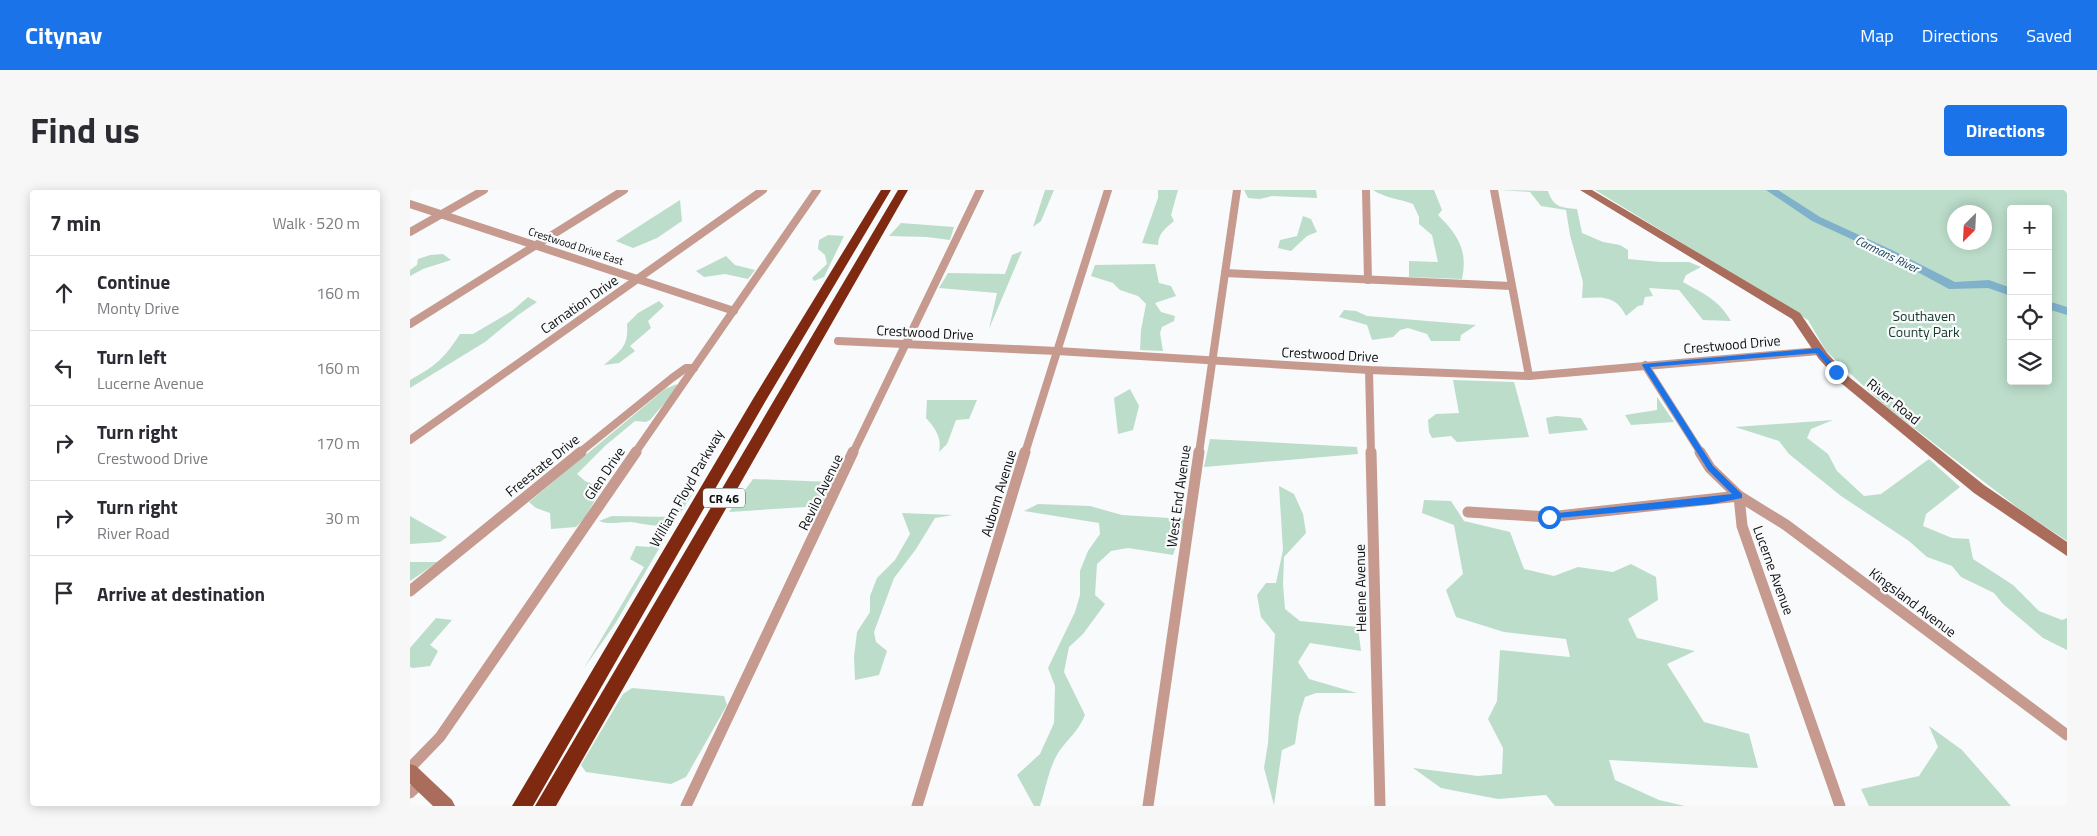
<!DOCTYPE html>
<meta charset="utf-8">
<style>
body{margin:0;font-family:"Titillium Web",sans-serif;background:#f7f7f7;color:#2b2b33}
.controls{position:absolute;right:15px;top:15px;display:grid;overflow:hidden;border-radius:5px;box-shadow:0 2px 12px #0003}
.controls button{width:45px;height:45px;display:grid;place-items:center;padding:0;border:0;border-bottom:1px solid #e1e1e2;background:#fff;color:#2b2b33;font:25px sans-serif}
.compass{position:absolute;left:1537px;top:15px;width:45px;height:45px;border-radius:50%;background:#fff;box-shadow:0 2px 12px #0003;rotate:204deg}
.stop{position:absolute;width:15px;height:15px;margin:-11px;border:4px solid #1a73e8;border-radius:50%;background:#fff}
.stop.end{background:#1a73e8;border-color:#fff;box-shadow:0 1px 5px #0008}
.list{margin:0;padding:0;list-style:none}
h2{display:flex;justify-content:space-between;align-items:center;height:65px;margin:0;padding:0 20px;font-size:21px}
h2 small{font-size:16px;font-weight:400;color:#7c7c81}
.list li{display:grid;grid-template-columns:32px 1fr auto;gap:15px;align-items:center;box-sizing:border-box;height:75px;padding:0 20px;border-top:1px solid #e1e1e2}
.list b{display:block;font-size:19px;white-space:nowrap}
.list p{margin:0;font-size:16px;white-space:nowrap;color:#7c7c81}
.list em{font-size:16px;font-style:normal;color:#7c7c81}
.icon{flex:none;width:28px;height:28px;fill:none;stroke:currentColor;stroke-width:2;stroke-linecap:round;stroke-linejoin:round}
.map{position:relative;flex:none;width:1657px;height:616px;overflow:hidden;border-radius:5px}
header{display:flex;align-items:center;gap:30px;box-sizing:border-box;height:70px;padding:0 25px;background:#1a73e8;color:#fff}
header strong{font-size:24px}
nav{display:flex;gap:28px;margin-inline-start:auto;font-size:18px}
.intro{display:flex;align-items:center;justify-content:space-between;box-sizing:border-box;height:120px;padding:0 30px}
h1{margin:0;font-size:35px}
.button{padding:12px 22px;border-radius:5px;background:#1a73e8;color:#fff;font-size:18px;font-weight:700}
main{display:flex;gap:30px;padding:0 30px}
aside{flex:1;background:#fff;border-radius:5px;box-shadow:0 2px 12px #0003}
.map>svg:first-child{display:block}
.green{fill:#bcddca;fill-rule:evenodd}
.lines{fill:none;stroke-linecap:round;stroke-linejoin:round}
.river{fill:#80b1cb;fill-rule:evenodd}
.street-far1{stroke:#c69a8e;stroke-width:8}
.street{stroke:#c69a8e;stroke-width:11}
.secondary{fill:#aa6c5b;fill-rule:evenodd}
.highway{fill:#7f2911;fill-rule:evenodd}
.route{fill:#1a73e8}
.labels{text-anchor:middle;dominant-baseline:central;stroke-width:4.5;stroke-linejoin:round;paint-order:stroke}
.far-street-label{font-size:11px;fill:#0d0e0e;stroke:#f8fafc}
.far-water-label{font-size:12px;font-style:italic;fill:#184154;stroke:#f8fafc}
.shield{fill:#f8fafc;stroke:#545555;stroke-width:1}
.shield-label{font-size:12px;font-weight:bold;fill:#0d0e0e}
.street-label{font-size:14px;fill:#0d0e0e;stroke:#f8fafc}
.park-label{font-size:14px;fill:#123a28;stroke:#f8fafc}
</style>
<header>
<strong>Citynav</strong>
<nav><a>Map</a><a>Directions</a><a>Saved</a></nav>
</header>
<div class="intro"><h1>Find us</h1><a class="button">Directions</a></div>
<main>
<aside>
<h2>7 min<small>Walk · 520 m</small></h2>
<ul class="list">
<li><svg class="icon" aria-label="ahead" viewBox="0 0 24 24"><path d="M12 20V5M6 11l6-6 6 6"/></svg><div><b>Continue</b><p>Monty Drive</p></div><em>160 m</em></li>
<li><svg class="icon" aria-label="left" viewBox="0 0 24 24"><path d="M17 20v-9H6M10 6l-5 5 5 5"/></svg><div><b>Turn left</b><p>Lucerne Avenue</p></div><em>160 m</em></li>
<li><svg class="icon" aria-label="right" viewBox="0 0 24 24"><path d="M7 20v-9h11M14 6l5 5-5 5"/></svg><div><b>Turn right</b><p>Crestwood Drive</p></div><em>170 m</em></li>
<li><svg class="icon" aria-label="right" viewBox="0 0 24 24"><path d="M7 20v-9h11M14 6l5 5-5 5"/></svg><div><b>Turn right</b><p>River Road</p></div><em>30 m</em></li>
<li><svg class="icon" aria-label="arrive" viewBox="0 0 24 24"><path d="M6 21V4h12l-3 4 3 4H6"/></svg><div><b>Arrive at destination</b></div></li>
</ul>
</aside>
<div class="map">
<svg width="1657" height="616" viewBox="0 0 1657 616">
<rect width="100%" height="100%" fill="#f8fafc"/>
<g class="green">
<polygon points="635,0 644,0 631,31 623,37"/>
<path d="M748 0H768L761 25 764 31C756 38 748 43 748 55L732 53 748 8Z"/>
<polygon points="834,0 906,0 907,8 862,6 850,9 838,8"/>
<path d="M963 0H1024L1032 20 1028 25C1048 45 1058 60 1052 89L999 87V71L1028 72 1022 45 1009 34V27L1003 14C990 9 975 8 963 0Z"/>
<path d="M1089 0 1138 1C1143 17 1152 18 1167 19L1172 43 1193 52 1210 55 1218 60V69L1250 72H1279L1291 77 1276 85 1273 92C1294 104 1308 109 1321 131L1293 130 1269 100 1239 98 1243 106 1235 107 1233 115 1228 116 1216 126C1206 105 1192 107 1172 108L1173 92 1160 45 1156 20 1131 16 1120 2Z"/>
<path d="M1185 0H1657V351L1612 321 1474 215 1416 161 1398 130ZM1601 19H1638V191H1601ZM1544 22H1574V52H1544Z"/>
<polygon points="270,10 272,31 247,48 223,58 206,51"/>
<polygon points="893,26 901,29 907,42 897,46 881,61 868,58 870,50 887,46"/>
<polygon points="491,33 544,37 540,50 517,47 479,46"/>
<polygon points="418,45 434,46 414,87 404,91 402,88 417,74 415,65 408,59 409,50"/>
<polygon points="612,61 579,139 587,103 529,98 538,83 595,84 602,65"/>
<polygon points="33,64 41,70 13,79 0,86 0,80 7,75 8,69 20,65"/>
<polygon points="316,66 325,75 345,80 338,89 315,84 294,87 286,81"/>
<polygon points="745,74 749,93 761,96 766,106 745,113 751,122 765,126 764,131 752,137 750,143 753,161 730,160 731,140 736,114 728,106 710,100 703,93 681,86 685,75"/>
<path d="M118 107 127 112 108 125 75 152 0 198V190C25 176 34 169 50 144H63L102 121Z"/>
<path d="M249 111 254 116 238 131 241 138 220 156 225 161 209 173 194 175C210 161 219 157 217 134L228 123Z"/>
<polygon points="934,120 946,121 957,126 1066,135 1051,145 1050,151 1021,151 1017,144 998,138 990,140 983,147 962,150 957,135 929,127"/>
<polygon points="1043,190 1104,192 1119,247 1047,252 1041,246 1022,248 1019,242 1018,230 1026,224 1049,223"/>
<polygon points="267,194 265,201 240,230 236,232 225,231 196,255 167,284 175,291 192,298 174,329 166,337 141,339 140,323 126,318 119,312 255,199"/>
<polygon points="720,199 729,216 723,240 708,244 704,208"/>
<polygon points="1247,207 1264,232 1221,235 1215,225 1247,220"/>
<path d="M517 210H567L559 229 546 230 537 254 529 262C532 248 526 239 516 228Z"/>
<polygon points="1146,226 1171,228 1178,240 1139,244 1136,228"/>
<polygon points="1423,230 1401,239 1397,248 1418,264 1427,281 1454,306 1471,304 1519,269 1550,297 1516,324 1513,336 1542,348 1559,349 1563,369 1603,395 1629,421 1652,430 1657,428 1657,460 1633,448 1593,414 1584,403 1551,387 1542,376 1517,367 1499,351 1431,306 1379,264 1369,251 1325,237"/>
<polygon points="800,249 947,257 948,264 794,277"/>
<polygon points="343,289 422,292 411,316 319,322"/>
<polygon points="869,296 884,304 893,324 896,343 874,367 873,394 875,419 890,431 948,437 951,461 900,453 888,472 899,489 947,503 906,503 895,507 889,526 885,554 872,560 864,615 854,578 858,553 865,444 851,427 847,405 856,393 866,393 873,360"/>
<path d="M282 305C276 313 270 326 263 331 251 340 233 333 220 332 209 332 199 335 189 331L202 326 263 327 276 307Z"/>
<polygon points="1014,310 1041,311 1054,331 1100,342 1114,379 1144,386 1168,377 1203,382 1221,374 1246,387 1248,410 1218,429 1227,448 1285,461 1257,474 1294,532 1339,544 1348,578 1199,570 1205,590 1249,610 1275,616 1145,616 1136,605 1088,609 1031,598 1003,578 1068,586 1092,584 1093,558 1078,529 1087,511 1090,460 1160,467 1156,449 1094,442 1046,427 1036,400 1053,384 1044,335 1012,323"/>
<path d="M628 314 680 316 712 325 775 329 763 365 718 358 701 361 687 374 685 405 695 414 673 444 659 457 654 482 675 525C669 540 659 548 650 560 639 576 636 598 630 616H624L607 585 630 564 644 533 645 496 638 478 665 422 670 405V381L678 361 690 344 689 333 614 321Z"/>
<polygon points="492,323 543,325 525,328 506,359 484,388 464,442 466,452 477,461 469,485 445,490 444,467 447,442 460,422 460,406 467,388 485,370 500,344"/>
<polygon points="0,326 37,347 30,352 0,354"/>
<polygon points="257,345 205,434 174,478 234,377 220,369 226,356 240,357 245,348"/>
<polygon points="0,372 28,372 0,391"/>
<polygon points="26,428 42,430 20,455 28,461 20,476 3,478 0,477 0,458"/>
<polygon points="222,498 314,506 317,515 276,587 261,594 176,582 171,575 213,504"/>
<polygon points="1519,536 1552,560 1601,616 1459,616 1451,599 1509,586 1528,557"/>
</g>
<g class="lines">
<g class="river">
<polygon points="1356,0 1368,0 1410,27 1484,61 1545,92 1579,90 1601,98 1601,106 1578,98 1539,99 1476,65 1402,31"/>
<polygon points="1638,111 1657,117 1657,125 1638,119"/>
</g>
<g class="street-far1">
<polyline points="956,0 958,90"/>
<polyline points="1084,0 1119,186"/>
<polyline points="0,14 324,121"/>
<polyline points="0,42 74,0"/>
<polyline points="815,83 1101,96"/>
<polyline points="0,134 214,0"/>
<polyline points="428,151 647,161 959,180 1119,186 1409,161"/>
<polyline points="1235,175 1291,263"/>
<polyline points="959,180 961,263"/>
<polyline points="0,250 353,0"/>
<polyline points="169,263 262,188 276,178 284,178"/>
<polyline points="225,263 407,0"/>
<polyline points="443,263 570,0"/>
<polyline points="615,263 698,0"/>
<polyline points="789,263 827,0"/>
</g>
<g class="street">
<polyline points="961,262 970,616"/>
<polyline points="1290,262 1300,278 1329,306 1332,336 1430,616"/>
<polyline points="1058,322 1139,327 1329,306 1376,335 1657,545"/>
<polyline points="0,401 171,262"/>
<polyline points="0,578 30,547 226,262"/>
<polyline points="0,603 12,592"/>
<polyline points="276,616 443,262"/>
<polyline points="507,616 615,262"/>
<polyline points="738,616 789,262"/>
</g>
<g class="secondary">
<polygon points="1170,0 1182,0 1390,123 1417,163 1439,187 1574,295 1657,352 1657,366 1564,303 1431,193 1409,169 1382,129"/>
<polygon points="0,574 6,576 42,610 45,616 23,616 0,594"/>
</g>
<g class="highway">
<polygon points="471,0 481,0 355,212 123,616 102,616 343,209"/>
<polygon points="488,0 498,0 146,616 125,616"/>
</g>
</g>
<polygon class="route" points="1409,158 1429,180 1429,183 1424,183 1407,163 1240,177 1303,276 1332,304 1332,308 1302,314 1136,329 1134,327 1139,324 1322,304 1298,280 1232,175 1233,174"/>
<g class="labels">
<g class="far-street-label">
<text transform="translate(166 56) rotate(18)">Crestwood Drive East</text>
</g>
<g class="far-water-label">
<text transform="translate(1477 64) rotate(26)">Carmans River</text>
</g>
<rect class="shield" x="293" y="298.5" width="42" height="19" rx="4"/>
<g class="shield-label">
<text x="314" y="308">CR 46</text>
</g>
<g class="street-label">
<text transform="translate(169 114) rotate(-35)">Carnation Drive</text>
<text transform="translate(515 142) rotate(3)">Crestwood Drive</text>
<text transform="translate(1322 154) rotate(-5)">Crestwood Drive</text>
<text transform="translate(920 164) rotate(3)">Crestwood Drive</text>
<text transform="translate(1484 211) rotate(39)">River Road</text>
<text transform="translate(132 275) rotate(-39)">Freestate Drive</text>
<text transform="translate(194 283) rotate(-56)">Glen Drive</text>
<text transform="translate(276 298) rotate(-60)">William Floyd Parkway</text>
<text transform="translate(410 302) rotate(-64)">Revilo Avenue</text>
<text transform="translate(588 303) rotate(-73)">Auborn Avenue</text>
<text transform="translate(768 306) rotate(-82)">West End Avenue</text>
<text transform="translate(1364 380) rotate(70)">Lucerne Avenue</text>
<text transform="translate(950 398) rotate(-91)">Helene Avenue</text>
<text transform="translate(1503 412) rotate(37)">Kingsland Avenue</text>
</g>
<g class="park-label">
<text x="1514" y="125">Southaven<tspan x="1514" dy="16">County Park</tspan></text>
</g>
</g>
</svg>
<div class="controls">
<button>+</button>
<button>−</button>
<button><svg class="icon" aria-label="locate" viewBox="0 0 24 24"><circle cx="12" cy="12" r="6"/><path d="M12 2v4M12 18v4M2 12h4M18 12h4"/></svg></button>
<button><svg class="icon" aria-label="layers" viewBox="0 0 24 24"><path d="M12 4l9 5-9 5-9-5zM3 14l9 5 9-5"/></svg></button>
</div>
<svg class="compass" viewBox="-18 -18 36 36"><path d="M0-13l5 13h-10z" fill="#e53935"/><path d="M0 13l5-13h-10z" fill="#7c7c81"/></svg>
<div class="stop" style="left:1139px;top:327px"></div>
<div class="stop end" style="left:1426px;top:182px"></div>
</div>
</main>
